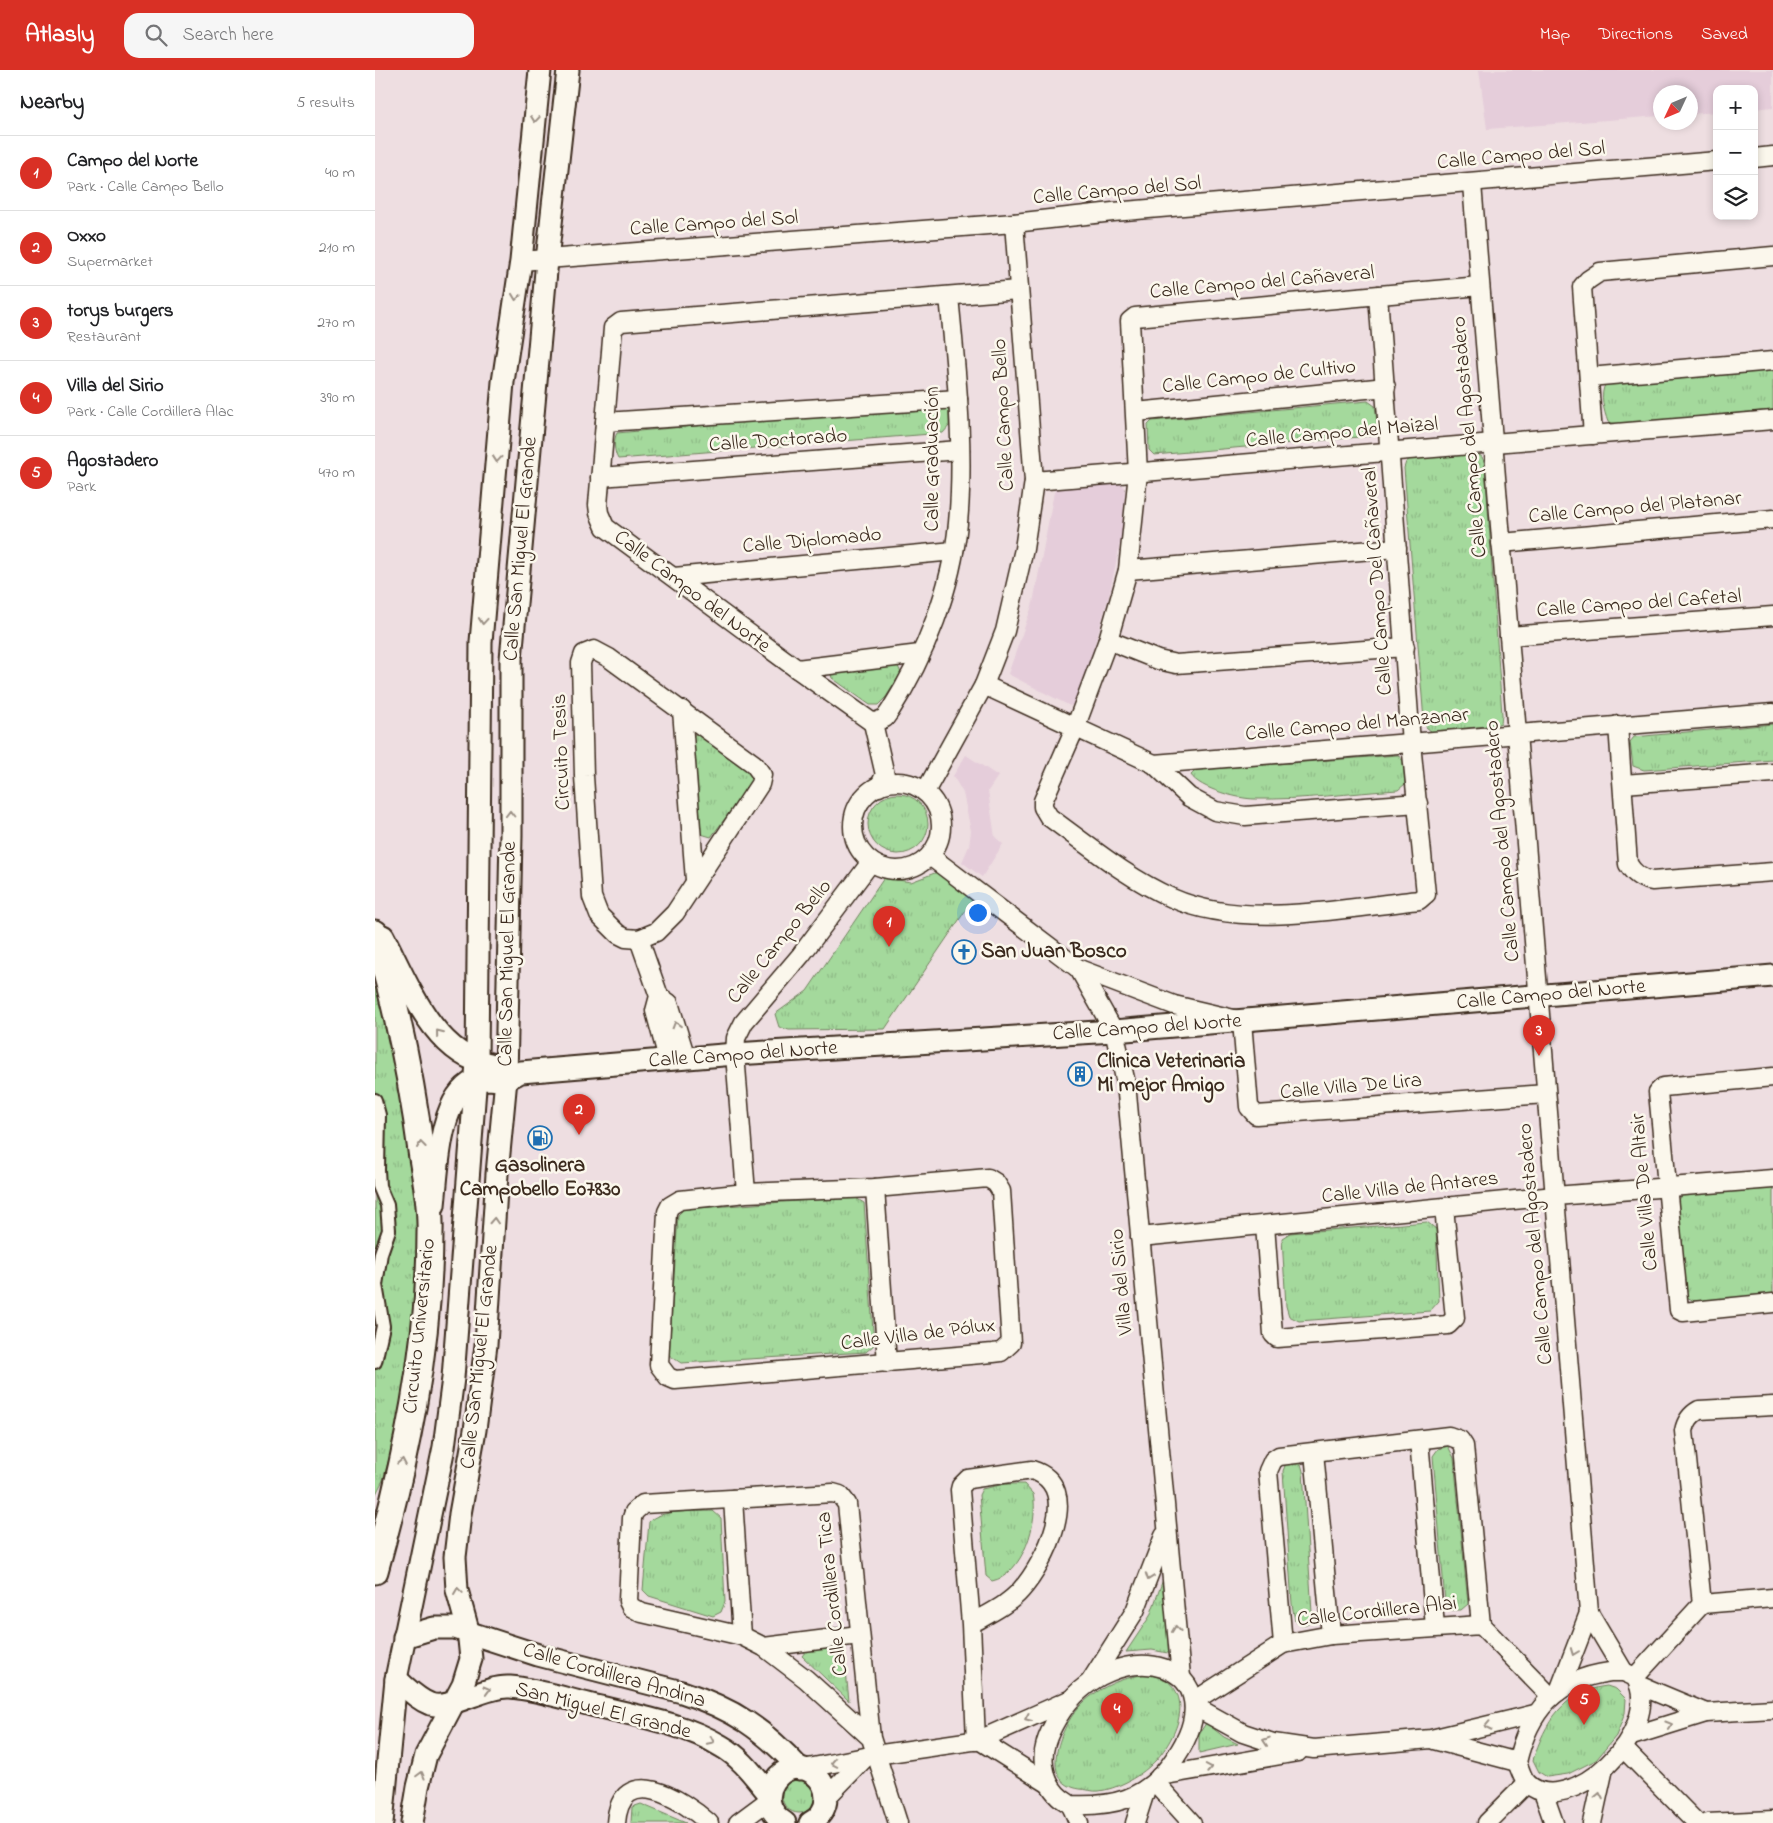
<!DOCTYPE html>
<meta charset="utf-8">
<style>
body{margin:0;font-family:"Indie Flower",sans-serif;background:#f6f6f6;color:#202124}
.controls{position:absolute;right:15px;top:15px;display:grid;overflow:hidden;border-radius:10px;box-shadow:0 2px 8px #0003}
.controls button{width:45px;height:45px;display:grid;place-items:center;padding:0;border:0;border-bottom:1px solid #e0e0e0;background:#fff;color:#202124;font:25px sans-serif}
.compass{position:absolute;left:1278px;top:15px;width:45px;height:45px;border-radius:50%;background:#fff;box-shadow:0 2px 8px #0003;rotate:226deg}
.you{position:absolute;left:602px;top:842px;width:18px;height:18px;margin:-12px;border:4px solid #fff;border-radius:50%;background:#1a73e8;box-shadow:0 0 0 8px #1a73e833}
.badge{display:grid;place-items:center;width:32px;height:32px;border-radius:50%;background:#d93025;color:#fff;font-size:16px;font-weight:700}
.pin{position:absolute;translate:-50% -41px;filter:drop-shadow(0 1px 2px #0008)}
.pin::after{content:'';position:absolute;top:26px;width:18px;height:15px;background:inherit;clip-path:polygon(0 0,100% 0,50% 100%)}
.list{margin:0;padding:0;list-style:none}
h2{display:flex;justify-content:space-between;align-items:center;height:65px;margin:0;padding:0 20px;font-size:21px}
h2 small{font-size:16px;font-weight:400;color:#757577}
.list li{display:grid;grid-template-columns:32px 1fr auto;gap:15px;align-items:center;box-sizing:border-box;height:75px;padding:0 20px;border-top:1px solid #e0e0e0}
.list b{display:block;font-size:19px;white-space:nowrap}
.list p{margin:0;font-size:16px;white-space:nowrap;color:#757577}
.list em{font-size:16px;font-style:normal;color:#757577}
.icon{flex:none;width:28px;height:28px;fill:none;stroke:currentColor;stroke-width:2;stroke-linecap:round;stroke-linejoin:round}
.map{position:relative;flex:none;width:1398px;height:1753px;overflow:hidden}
header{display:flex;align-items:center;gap:30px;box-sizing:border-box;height:70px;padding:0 25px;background:#d93025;color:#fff}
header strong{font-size:24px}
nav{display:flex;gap:28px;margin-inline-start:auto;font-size:18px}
.search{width:350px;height:45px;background:#f6f6f6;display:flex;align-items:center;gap:12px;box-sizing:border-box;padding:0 18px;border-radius:15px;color:#757577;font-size:19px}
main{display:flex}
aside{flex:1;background:#fff}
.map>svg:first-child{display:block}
.built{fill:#e5cdda}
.park{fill:url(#park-tufts);stroke:#70825d}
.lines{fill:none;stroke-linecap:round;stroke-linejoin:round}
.pedestrian-casing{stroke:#3b2a1e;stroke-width:16}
.minor-casing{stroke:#3b2a1e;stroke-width:21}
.tertiary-casing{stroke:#3b2a1e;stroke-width:25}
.secondary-casing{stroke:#3b2a1e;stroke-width:29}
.pedestrian{stroke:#fbf7ec;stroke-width:12}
.minor{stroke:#fbf7ec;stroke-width:18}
.tertiary{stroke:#fbf7ec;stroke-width:21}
.secondary{stroke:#fbf7ec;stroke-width:25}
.oneway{stroke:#9b9085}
.labels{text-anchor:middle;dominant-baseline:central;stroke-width:5;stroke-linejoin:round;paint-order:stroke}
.street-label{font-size:21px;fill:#3b2a1e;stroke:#fbf7ec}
.poi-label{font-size:21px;font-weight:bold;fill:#3b2a1e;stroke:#fbf7ec;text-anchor:start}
</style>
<header>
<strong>Atlasly</strong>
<div class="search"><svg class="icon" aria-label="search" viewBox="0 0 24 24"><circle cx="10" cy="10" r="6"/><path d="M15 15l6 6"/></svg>Search here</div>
<nav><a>Map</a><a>Directions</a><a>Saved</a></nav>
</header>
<main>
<aside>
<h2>Nearby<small>5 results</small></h2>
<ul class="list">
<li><span class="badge">1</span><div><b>Campo del Norte</b><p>Park · Calle Campo Bello</p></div><em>40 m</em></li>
<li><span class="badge">2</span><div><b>Oxxo</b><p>Supermarket</p></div><em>210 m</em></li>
<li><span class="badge">3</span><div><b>torys burgers</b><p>Restaurant</p></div><em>270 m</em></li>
<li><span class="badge">4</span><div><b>Villa del Sirio</b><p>Park · Calle Cordillera Alac</p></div><em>390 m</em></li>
<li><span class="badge">5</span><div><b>Agostadero</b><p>Park</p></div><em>470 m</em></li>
</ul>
</aside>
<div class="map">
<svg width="1398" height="1753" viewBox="0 0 1398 1753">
<defs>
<pattern id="park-tufts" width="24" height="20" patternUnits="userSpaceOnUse" patternTransform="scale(1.25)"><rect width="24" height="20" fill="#a4d99c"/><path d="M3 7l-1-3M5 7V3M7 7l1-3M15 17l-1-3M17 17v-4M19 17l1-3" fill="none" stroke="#8eba86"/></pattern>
</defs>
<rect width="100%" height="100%" fill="#eedee1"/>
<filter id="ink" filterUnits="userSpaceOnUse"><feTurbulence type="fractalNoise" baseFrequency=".02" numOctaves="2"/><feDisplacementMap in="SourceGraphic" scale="10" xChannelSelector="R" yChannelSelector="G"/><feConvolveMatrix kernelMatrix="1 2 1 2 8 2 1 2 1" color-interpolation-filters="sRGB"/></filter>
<g filter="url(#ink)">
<g class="built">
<polygon points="1104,0 1398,0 1398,37 1379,39 1379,19 1342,19 1342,42 1316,44 1316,22 1286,22 1285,46 1112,59"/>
<polygon points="744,411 750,418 747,464 734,526 707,617 701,633 695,636 633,604 658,533 679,422 685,417"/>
<polygon points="591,685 623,706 613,721 620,767 628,774 607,807 587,792 594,776 596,761 588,723 578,706"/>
</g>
<g class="park">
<path d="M1398 298V340L1241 354 1233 352C1229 341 1224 324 1231 313Z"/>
<polygon points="993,331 1000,336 1003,361 996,366 779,385 774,380 773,355 777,351"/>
<path d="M562 334 574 337V356L568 363 243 389C239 382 238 370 242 363Z"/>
<polygon points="1101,383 1107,387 1110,394 1127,645 1126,653 1120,655 1057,662 1051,657 1049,651 1029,398 1031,392 1035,389"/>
<polygon points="522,594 526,603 511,627 503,635 495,635 457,608 455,601"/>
<polygon points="1398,654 1398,690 1269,700 1258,696 1255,672 1259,667"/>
<polygon points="323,662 378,704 377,713 336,767 326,764 319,753 317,667"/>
<path d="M1023 685 1028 691 1030 714 1023 720C976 723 927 730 880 729 864 729 825 719 816 705L821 700Z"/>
<circle cx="523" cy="754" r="30"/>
<polygon points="565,801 599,828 510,959 414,960 404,957 400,944 432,921 509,808 536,812"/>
<polygon points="0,885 42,1071 45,1249 25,1350 8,1410 0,1426"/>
<polygon points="1398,1116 1398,1225 1319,1231 1310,1226 1299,1135 1305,1127 1313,1122"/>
<polygon points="479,1127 489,1133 499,1275 491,1282 306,1293 294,1285 303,1145 309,1139"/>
<polygon points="1052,1152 1061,1159 1064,1231 1055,1241 924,1251 914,1246 911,1236 907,1168 915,1163"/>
<polygon points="1073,1376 1079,1388 1093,1534 1086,1540 1076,1540 1070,1532 1058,1386 1063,1379"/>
<polygon points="917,1391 926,1394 928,1401 937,1543 935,1552 927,1556 920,1551 917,1534 908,1401 911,1393"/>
<path d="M630 1414H649L658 1424C664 1451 648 1505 617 1511L611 1506 604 1425 607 1419Z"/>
<path d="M338 1441 346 1448 350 1532 346 1542 338 1546 274 1526 268 1520 274 1452C284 1439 322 1442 338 1441Z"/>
<polygon points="791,1501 798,1584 777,1580 751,1582 775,1546"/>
<polygon points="461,1577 469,1581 474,1631 427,1586 431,1581"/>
<path d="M773 1604C779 1606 787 1607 791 1610 821 1632 796 1677 775 1696 762 1708 741 1719 724 1721 718 1722 711 1719 705 1719 663 1713 685 1659 703 1638 721 1618 747 1607 773 1604Z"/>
<path d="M1232 1616 1241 1619 1251 1629 1250 1643 1241 1666 1221 1690 1193 1704 1172 1707 1164 1702 1158 1690C1170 1653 1188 1621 1232 1616Z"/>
<polygon points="831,1653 849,1667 863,1674 824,1683 824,1664"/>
<circle cx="424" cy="1726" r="17"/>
<polygon points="266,1734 311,1753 256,1753 257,1737"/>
</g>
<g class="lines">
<g class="pedestrian-casing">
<polyline id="pedestrian" points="0,1030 4,1045 3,1100 4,1116 12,1135 14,1160 6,1183 1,1215 8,1256 0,1292"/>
</g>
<g class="minor-casing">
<g id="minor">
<polyline points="1379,88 1398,86"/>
<polyline points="1097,114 1214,1543 1184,1621"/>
<polyline points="146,191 639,153 738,142 1342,91"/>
<path d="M1003 225 1036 673 1051 824 1044 830C969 838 869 860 797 828 752 808 714 776 674 747L668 737V731L700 658 733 570 753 500 763 403 755 251 760 247 1105 216"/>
<path d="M574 226C581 301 590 378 583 453 577 518 550 586 515 641L510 648 498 653 422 599 230 457 224 443 223 435 238 258 246 252 643 220"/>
<polyline points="1214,307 1398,291"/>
<polyline points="761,342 1011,317"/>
<polyline points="230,352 583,329"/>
<polyline points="1218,365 1207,217 1213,210 1225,202 1398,186"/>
<polyline points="225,407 585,380"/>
<polyline points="659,411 1398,350"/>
<polyline points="1126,473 1398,449"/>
<polyline points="753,500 1022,478"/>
<polyline points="299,507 579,481"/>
<polyline points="1134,566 1398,546"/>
<polyline points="733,570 783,590 801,594 1030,577"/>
<polygon points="219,580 234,588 379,694 387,705 385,714 300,843 281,862 264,869 251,868 243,864 224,845 217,827 209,706 206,593 209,584"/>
<polyline points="422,599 545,584"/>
<polyline points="609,615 779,694 814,727 840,741 870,746 1043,733"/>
<polyline points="307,640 320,810"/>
<polyline points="498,653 510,705 504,717"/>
<path d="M1243 655 1253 794C1259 804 1266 809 1277 811L1398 802"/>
<polyline points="779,694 1398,643"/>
<circle cx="522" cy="756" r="44"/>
<polyline points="1248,714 1398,703"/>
<polyline points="550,722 609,615 630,561 649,479 659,411 639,153"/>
<polyline points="555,786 704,899 799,935 867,951 874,1037 881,1045 1171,1024"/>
<polyline points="264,869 284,926 280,941 293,989"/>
<polyline points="704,899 739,961 751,1013 806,1607"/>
<polyline points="284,926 294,933 311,988"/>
<polyline points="1398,1007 1288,1017 1283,1022 1304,1240 1308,1242 1398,1233"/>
<polyline points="500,1118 512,1293"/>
<polyline points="371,1123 500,1118 613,1108 621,1113 626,1121 636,1273 626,1282 618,1283 300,1310 293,1307 284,1295 292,1142 295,1136 305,1130 371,1123 360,984 361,968 369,952 426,885 496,792"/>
<polyline points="890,1155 898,1264 902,1268 1073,1255 1080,1248 1069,1138"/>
<polyline points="765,1167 1180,1126 1398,1109"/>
<polyline points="1044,1370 1060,1557"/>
<polyline points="939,1382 956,1565"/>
<polyline points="358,1429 367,1566"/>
<polyline points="1327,1534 1398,1528"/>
<polyline points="1214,1543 1249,1602"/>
<path d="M596 1554C613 1544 633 1535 646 1520 669 1494 710 1416 657 1400L593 1409 586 1416 585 1420 596 1554 601 1671"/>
<polyline points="908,1574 893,1401 898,1390 904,1386 1074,1366 1085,1370 1089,1376 1106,1555"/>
<polyline points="389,1577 484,1565"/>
<path d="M1235 1602H1249L1260 1607C1292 1661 1191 1752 1152 1713 1147 1708 1145 1699 1142 1692 1154 1641 1181 1609 1235 1602Z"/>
<path d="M1260 1607 1327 1534 1309 1361C1311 1351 1315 1345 1324 1340L1398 1336"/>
<polyline points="715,1612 760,1541 789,1466"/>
<polyline points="1264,1615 1331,1643"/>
<polyline points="819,1631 908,1574 956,1565 1106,1555 1176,1627"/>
<polyline points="819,1636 868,1663 898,1673 939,1679 1056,1669 1160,1644"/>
<polyline points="1257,1666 1331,1643 1398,1639"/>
<polyline points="496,1668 431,1609 389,1577 367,1566 267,1543 256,1537 253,1531 257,1448 259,1442 268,1434 458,1423 465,1425 472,1434 496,1668 523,1753"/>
<polyline points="604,1670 674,1714"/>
<polyline points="1059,1670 1142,1692"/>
<polyline points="1248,1678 1322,1753"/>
<polyline points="428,1699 500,1685 604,1670 694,1630"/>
<polyline points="785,1706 923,1682"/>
<polyline points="780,1712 817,1753"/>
<polyline points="1168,1722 1179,1753"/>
<polyline points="451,1728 490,1688"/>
<path d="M695 1735C737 1737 769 1730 795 1695 873 1591 738 1557 683 1647 673 1664 665 1681 670 1701 672 1712 678 1722 687 1729 690 1731 694 1733 696 1736 699 1741 701 1748 704 1753"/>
<path d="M241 1753C246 1691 307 1729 334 1753"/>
<polyline points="363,1753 394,1730"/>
<polyline points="760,1753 771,1719"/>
<polyline points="1112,1753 1152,1713"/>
<polyline points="1217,1753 1229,1698"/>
<polyline points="1332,1753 1398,1750"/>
</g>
</g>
<g class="tertiary-casing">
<g id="tertiary">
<path d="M8 866C31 909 59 987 115 994"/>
<path d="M59 1135C63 1101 63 1029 99 1011 107 1007 120 1011 129 1009 135 1009 141 1004 146 1002L360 984 739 961 1398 906"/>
<path d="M29 1567 59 1558H80L163 1585 307 1622C359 1639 388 1659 425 1699"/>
<path d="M21 1609C32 1618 42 1629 55 1634 76 1641 110 1615 135 1617 161 1619 188 1628 213 1634 256 1645 307 1652 346 1676 366 1687 380 1707 394 1724"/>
<polyline points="7,1753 21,1609 69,1377 78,1308 102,992 106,572 128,312 146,191 165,0"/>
<polyline points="37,1753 43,1717 51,1685 88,1615 96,1589 93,1560 82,1520 80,1487 85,1444 100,1360 111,1275 122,1104 131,1009 136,765 136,589 172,190 193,0"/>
<path d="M410 1753C373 1730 409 1681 439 1704 447 1710 451 1718 451 1728 451 1739 444 1748 435 1753"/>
</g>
</g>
<g class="secondary-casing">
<path id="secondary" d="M0 863C22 937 37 1011 47 1088 51 1112 56 1138 55 1163 55 1276 30 1393 0 1501"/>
</g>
<use href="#pedestrian" class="pedestrian"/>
<use href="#minor" class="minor"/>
<use href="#tertiary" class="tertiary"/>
<use href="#secondary" class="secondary"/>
</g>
<defs><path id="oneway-chevron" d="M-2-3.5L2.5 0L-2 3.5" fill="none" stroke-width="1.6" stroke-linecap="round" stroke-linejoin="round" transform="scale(1.25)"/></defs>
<g class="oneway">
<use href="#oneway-chevron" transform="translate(160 49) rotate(96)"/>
<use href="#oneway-chevron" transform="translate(141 227) rotate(98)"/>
<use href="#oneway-chevron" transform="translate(122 389) rotate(95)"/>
<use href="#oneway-chevron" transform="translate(108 551) rotate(95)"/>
<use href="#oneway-chevron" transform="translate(135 744) rotate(-90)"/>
<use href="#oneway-chevron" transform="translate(301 955) rotate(-107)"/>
<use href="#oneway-chevron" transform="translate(64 963) rotate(-129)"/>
<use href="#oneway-chevron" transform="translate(46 1075) rotate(-97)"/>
<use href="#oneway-chevron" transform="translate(119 1151) rotate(-87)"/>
<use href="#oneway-chevron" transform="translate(27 1392) rotate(-79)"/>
<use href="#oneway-chevron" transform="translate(774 1507) rotate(110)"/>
<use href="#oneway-chevron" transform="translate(83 1521) rotate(-98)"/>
<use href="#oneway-chevron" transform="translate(801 1559) rotate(-96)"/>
<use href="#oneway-chevron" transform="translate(1199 1582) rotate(111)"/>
<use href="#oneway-chevron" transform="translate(112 1620) rotate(-16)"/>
<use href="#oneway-chevron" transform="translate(653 1648) rotate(156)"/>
<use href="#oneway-chevron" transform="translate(1294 1655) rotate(-17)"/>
<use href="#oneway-chevron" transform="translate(1113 1656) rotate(168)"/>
<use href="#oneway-chevron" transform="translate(336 1671) rotate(26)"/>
<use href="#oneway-chevron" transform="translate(891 1671) rotate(-162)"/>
<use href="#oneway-chevron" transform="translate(459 1693) rotate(169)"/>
<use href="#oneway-chevron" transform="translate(834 1698) rotate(-10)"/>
<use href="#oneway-chevron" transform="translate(46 1705) rotate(-75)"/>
<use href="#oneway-chevron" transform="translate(1224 1726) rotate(-79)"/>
</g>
</g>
<defs>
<g id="church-ring" transform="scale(1.25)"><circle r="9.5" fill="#fbf7ec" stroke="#1f6fb2" stroke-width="1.5"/><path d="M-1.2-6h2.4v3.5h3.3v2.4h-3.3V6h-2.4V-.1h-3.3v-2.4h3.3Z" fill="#1f6fb2"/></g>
<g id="building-ring" transform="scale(1.25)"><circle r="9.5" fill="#fbf7ec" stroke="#1f6fb2" stroke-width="1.5"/><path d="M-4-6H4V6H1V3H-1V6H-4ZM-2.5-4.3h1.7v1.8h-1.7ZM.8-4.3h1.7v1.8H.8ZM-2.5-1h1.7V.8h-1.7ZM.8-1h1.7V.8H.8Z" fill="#1f6fb2"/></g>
<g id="fuel-ring" transform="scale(1.25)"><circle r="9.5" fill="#fbf7ec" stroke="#1f6fb2" stroke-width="1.5"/><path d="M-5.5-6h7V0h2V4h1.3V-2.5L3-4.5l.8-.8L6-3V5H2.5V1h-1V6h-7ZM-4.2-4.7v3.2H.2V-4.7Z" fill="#1f6fb2"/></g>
</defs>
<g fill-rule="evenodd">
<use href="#church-ring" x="589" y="882"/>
<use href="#building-ring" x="705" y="1004"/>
<use href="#fuel-ring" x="165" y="1068"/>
</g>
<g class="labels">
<g class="street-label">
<text transform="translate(1146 86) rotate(-5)">Calle Campo del Sol</text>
<text transform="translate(742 121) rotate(-5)">Calle Campo del Sol</text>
<text transform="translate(339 154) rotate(-4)">Calle Campo del Sol</text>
<text transform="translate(887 213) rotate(-5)">Calle Campo del Cañaveral</text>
<text transform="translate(884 307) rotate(-6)">Calle Campo de Cultivo</text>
<text transform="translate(629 345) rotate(-93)">Calle Campo Bello</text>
<text transform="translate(967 363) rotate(-5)">Calle Campo del Maizal</text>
<text transform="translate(1095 367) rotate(-95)">Calle Campo del Agostadero</text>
<text transform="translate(403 371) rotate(-4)">Calle Doctorado</text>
<text transform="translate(558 389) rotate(-90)">Calle Graduación</text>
<text transform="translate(1260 438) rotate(-5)">Calle Campo del Platanar</text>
<text transform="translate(437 471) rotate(-5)">Calle Diplomado</text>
<text transform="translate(146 479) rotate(-85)">Calle San Miguel El Grande</text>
<text transform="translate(1003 511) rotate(-94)">Calle Campo Del Cañaveral</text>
<text transform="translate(317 522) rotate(37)">Calle Campo del Norte</text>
<text transform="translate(1264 534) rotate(-4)">Calle Campo del Cafetal</text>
<text transform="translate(982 655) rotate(-5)">Calle Campo del Manzanar</text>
<text transform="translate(187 682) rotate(-92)">Circuito Tesis</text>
<text transform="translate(1128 771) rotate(-95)">Calle Campo del Agostadero</text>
<text transform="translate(405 872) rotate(-51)">Calle Campo Bello</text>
<text transform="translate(133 884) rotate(-89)">Calle San Miguel El Grande</text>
<text transform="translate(1176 925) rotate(-5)">Calle Campo del Norte</text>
<text transform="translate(772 958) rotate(-4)">Calle Campo del Norte</text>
<text transform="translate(368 985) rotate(-4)">Calle Campo del Norte</text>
<text transform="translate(976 1017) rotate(-5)">Calle Villa De Lira</text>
<text transform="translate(1035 1118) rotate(-6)">Calle Villa de Antares</text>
<text transform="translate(1270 1122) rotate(-95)">Calle Villa De Altair</text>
<text transform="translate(1161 1174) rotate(-95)">Calle Campo del Agostadero</text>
<text transform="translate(747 1212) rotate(-95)">Villa del Sirio</text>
<text transform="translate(45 1256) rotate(-84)">Circuito Universitario</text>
<text transform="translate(543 1265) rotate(-7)">Calle Villa de Pólux</text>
<text transform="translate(105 1287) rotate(-84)">Calle San Miguel El Grande</text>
<text transform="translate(458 1524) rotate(-96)">Calle Cordillera Tica</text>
<text transform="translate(1002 1542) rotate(-6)">Calle Cordillera Alai</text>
<text transform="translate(239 1606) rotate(16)">Calle Cordillera Andina</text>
<text transform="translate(228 1641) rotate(14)">San Miguel El Grande</text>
</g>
<g class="poi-label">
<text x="606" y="882">San Juan Bosco</text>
<text x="722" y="992">Clinica Veterinaria<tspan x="722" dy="24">Mi mejor Amigo</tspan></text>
<text x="165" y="1096" text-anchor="middle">Gasolinera<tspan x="165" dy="24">Campobello E07830</tspan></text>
</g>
</g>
</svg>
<div class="controls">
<button>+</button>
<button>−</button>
<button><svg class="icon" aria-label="layers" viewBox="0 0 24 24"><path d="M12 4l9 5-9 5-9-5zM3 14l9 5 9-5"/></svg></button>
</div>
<svg class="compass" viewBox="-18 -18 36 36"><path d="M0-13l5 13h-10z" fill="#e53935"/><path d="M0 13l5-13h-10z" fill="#757577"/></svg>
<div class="you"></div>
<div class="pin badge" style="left:514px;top:877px">1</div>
<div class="pin badge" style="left:204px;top:1065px">2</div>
<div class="pin badge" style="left:1164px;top:986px">3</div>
<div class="pin badge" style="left:742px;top:1664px">4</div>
<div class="pin badge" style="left:1209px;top:1655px">5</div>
</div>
</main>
